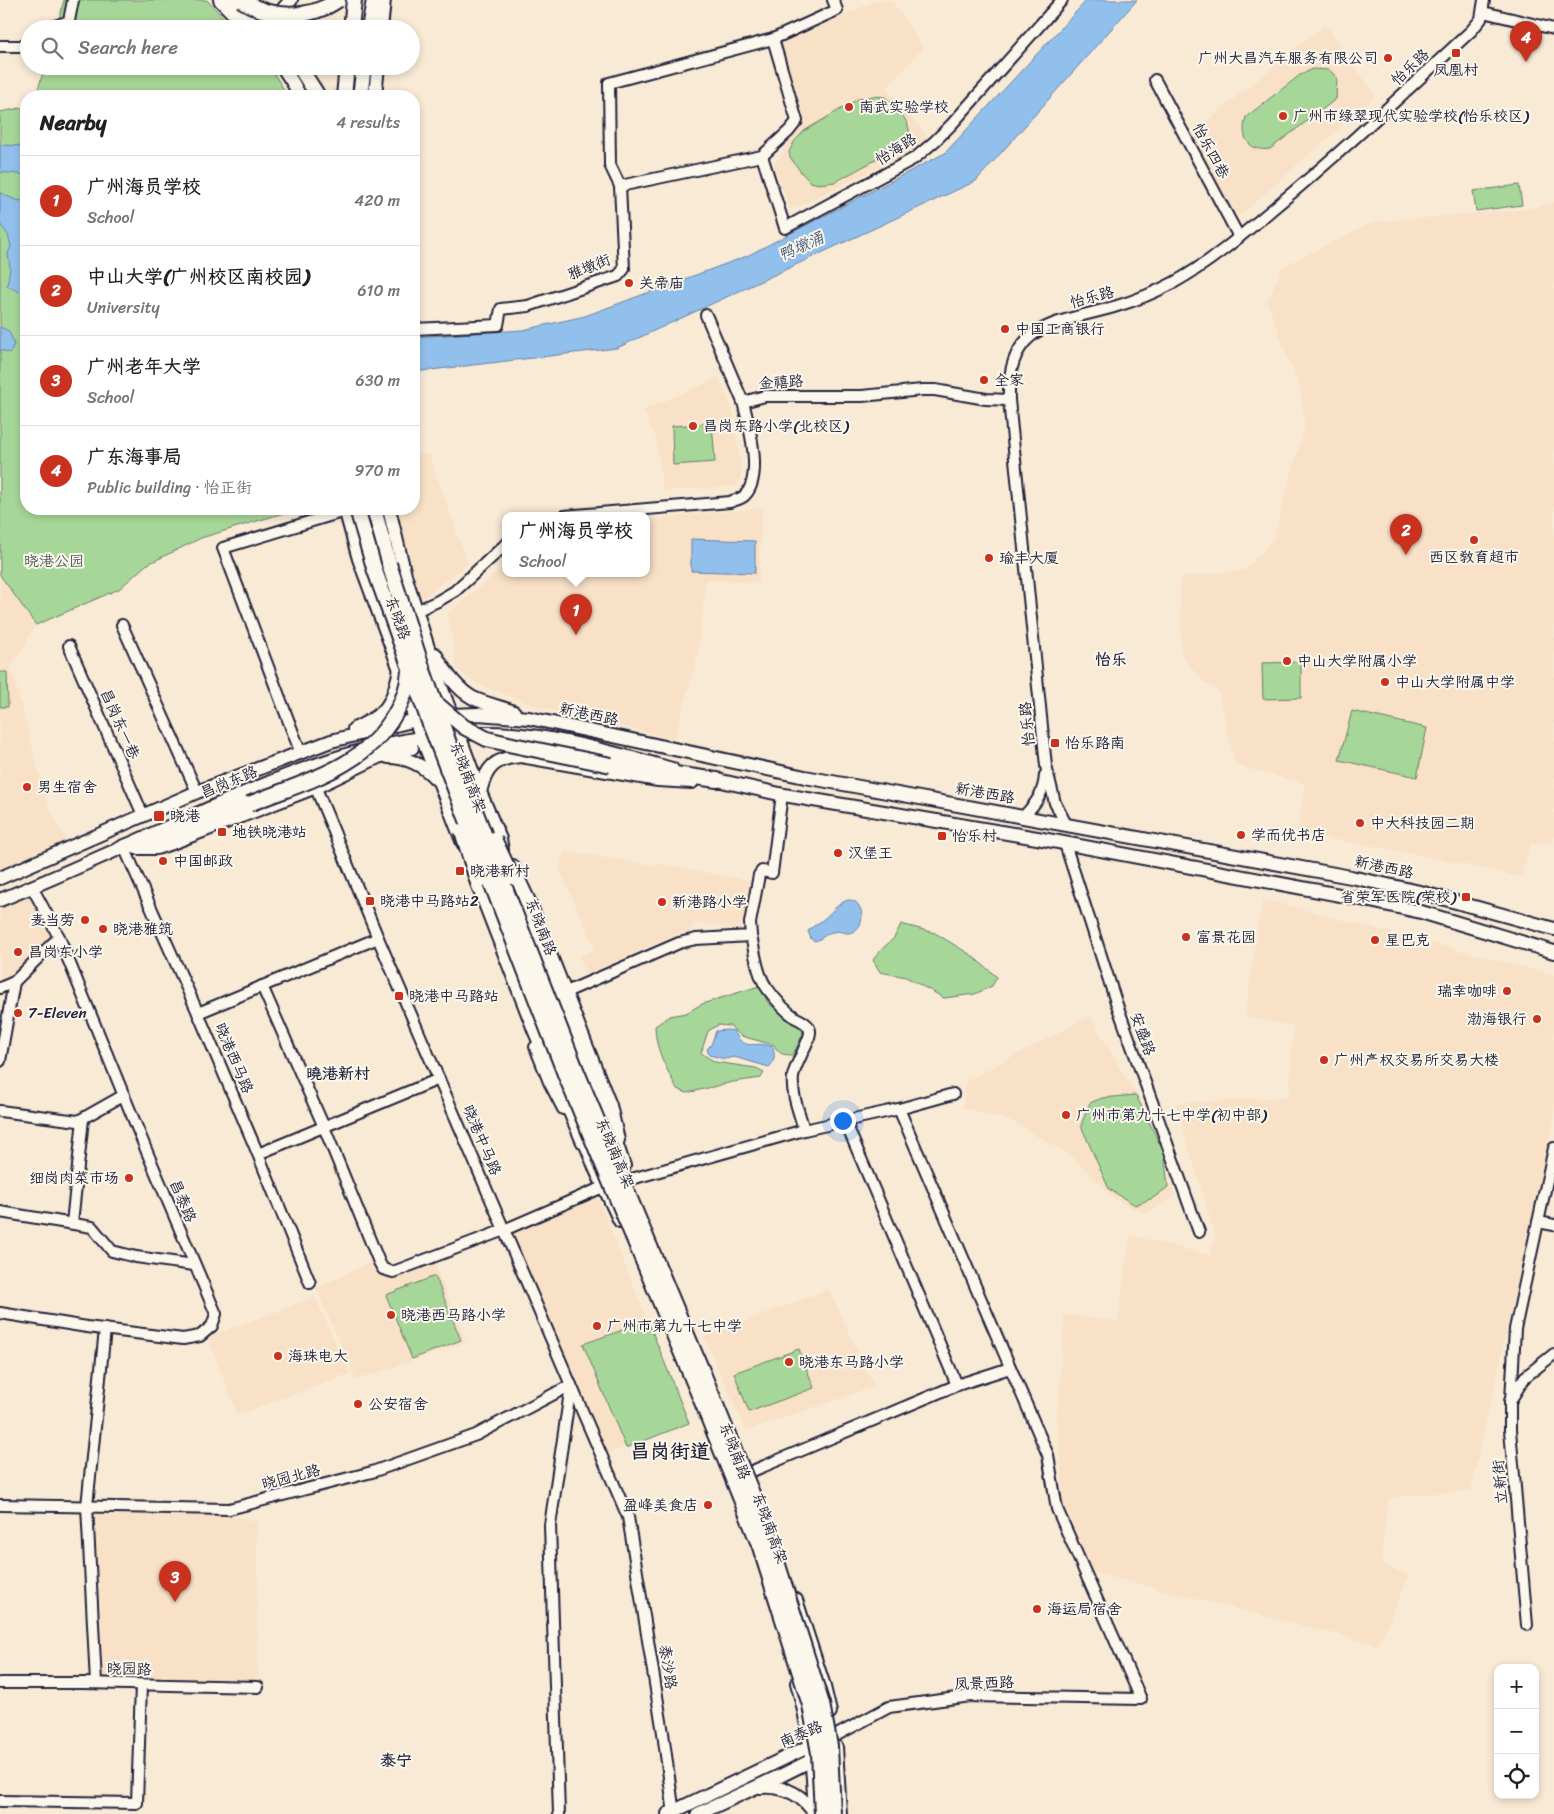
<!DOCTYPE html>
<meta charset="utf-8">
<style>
body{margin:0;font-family:Sriracha,"LXGW WenKai TC",sans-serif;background:#f6f6f6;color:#202124}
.controls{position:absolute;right:15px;bottom:15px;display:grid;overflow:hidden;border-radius:10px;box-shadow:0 2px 8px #0003}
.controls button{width:45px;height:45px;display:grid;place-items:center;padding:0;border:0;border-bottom:1px solid #e0e0e0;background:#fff;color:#202124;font:25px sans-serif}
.you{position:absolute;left:842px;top:1120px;width:18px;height:18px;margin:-12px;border:4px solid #fff;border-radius:50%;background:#1a73e8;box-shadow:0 0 0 8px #1a73e833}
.badge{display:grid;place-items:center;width:32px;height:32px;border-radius:50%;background:#c8321e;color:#fff;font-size:16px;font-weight:700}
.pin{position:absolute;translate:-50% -41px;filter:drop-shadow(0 1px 2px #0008)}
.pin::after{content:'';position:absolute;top:26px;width:18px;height:15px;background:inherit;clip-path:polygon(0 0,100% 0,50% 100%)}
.popup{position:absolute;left:502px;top:512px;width:148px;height:65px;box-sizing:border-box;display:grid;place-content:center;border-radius:10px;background:#fff;filter:drop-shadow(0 1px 4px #0005);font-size:16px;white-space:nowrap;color:#757577}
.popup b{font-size:19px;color:#202124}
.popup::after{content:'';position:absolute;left:50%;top:100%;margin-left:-10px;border:10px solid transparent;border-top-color:#fff}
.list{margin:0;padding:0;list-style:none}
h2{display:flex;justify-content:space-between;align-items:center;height:65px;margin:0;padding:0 20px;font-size:21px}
h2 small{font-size:16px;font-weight:400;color:#757577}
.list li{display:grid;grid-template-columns:32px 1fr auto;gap:15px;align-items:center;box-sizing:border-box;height:90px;padding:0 20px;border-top:1px solid #e0e0e0}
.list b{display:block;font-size:19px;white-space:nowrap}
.list p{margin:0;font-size:16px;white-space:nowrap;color:#757577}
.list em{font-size:16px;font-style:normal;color:#757577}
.icon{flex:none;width:28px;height:28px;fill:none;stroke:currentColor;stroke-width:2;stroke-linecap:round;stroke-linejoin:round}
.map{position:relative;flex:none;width:1554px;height:1814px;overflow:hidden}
.search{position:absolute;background:#fff;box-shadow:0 2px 8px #0003;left:20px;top:20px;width:400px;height:55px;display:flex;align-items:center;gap:12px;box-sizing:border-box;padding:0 18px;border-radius:28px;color:#757577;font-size:19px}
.panel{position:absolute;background:#fff;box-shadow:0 2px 8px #0003;left:20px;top:90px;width:400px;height:425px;border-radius:20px}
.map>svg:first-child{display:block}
.built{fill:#f8e1c7}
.green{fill:#a7d798;stroke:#647c6a}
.water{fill:#92c0ec;stroke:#6581a5}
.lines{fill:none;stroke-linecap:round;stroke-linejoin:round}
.minor-casing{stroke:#22223b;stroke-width:14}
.major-casing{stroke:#22223b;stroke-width:16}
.highway-casing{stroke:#22223b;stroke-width:18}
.minor{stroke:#fbf7ec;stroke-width:10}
.major{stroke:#fbf7ec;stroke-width:12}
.highway{stroke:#fbf7ec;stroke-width:14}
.highway-bridge-casing{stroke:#22223b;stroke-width:18;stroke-linecap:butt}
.highway-bridge{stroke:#fbf7ec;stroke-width:14}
.poi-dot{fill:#c8321e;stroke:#fbf7ec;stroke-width:2}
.labels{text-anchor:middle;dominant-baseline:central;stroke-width:4;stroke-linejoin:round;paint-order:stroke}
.poi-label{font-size:15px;fill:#22223b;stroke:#fbf7ec;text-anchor:start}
.street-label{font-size:15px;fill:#22223b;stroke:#fbf7ec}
.park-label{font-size:15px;fill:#4a5857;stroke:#fbf7ec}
.water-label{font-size:16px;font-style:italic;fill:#495979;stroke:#fbf7ec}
.neighbourhood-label{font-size:16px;font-weight:bold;fill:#22223b;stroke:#fbf7ec}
.district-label{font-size:20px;font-weight:bold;fill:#22223b;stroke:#fbf7ec}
</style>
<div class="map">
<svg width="1554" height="1814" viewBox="0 0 1554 1814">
<rect width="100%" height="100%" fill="#f9ead6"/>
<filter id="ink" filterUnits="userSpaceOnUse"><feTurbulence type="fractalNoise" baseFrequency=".02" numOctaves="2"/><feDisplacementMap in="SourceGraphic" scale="10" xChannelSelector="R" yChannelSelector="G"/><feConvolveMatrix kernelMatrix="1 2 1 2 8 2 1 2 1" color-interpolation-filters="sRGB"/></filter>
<g filter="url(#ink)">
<g class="built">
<polygon points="878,0 892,0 923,48 887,89 928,137 915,150 790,210 774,165 800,125 779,45"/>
<polygon points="1325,24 1376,96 1238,217 1190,135"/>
<polygon points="1554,202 1554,842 1531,844 1521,877 1415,854 1297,833 1305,784 1235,765 1218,690 1204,683 1181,655 1180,577 1245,570 1273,540 1304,427 1301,392 1267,302 1282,267 1374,222 1526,209"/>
<polygon points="719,378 733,413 742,472 738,486 663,491 656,438 643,410"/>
<polygon points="429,454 468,564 419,601 398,535 394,509 414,509 414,455"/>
<polygon points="762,508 759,583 706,580 698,656 674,739 536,706 477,684 457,669 448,614 506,564 506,574 646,574 646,519"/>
<polygon points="0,575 36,625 11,667 47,802 66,842 0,868"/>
<polygon points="565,851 656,866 656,863 753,881 746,923 736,929 694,922 690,933 677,935 586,974 579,956 595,949 559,868"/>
<polygon points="28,893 51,935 21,969 0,982 0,904"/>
<polygon points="1262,899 1554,975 1554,1117 1471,1490 1388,1498 1381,1563 1409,1576 1378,1645 1092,1572 1064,1504 1057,1420 1064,1315 1118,1321 1130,1235 1210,1255 1216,1238 1175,1103 1289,1097 1293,1026 1245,1017"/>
<polygon points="1090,1016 1136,1095 1160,1145 1175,1197 1146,1214 1115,1199 1071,1156 1011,1121 963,1108 966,1081"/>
<polygon points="595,1191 689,1423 601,1456 504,1230"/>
<polygon points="433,1260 466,1342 356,1380 316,1288 373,1261 384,1278"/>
<polygon points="829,1289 874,1387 746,1431 704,1337"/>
<polygon points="315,1297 350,1374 237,1415 208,1337"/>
<polygon points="87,1506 224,1515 257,1521 258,1687 96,1683"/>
</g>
<g class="green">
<polygon points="64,0 207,0 234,29 56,29"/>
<polygon points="45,66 269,66 288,96 36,96"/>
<path d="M1313 69 1329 70 1337 77 1336 99 1270 149C1248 152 1240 137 1246 117L1300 75Z"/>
<path d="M873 96 885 97C894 105 911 121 909 134 908 138 905 142 903 145L835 182 819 184 810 182 800 171 790 157 789 152 794 142 804 131 858 99Z"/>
<polygon points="26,107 26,509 297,509 201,538 146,565 119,589 36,625 0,575 0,112"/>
<polygon points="1519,185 1522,205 1476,211 1473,191"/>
<polygon points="712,423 715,462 673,465 672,426"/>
<polygon points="1301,662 1301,698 1263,699 1262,663"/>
<polygon points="0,672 7,672 8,707 0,707"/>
<polygon points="1352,711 1427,728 1417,777 1339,760"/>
<polygon points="901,924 935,933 971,955 997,977 992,986 975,994 944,998 906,977 880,972 873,960 881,950 894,938"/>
<path d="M759 986 769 1004 800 1027 803 1033 793 1055C782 1055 779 1054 774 1045L741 1036 730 1026 718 1025 708 1031 701 1053 715 1062 756 1068 764 1072 761 1078 733 1082 687 1093 677 1089C667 1069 655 1050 655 1026L670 1016 686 1013 702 1004Z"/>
<polygon points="1136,1095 1164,1153 1168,1187 1153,1198 1135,1205 1109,1189 1082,1128 1082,1122 1090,1103 1102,1098"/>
<polygon points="435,1276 461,1340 412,1359 386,1295"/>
<polygon points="648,1321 689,1423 626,1448 583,1344"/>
<polygon points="799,1349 814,1388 749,1412 734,1373"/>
</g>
<g class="water">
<polygon points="1087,0 1137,0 976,181 617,348 414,372 414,337 523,330 585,316 747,256 945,153"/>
<polygon points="0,145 26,146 26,175 0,172"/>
<polygon points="0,193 16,200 26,201 26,295 7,286 10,268 8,254 11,246 8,235 0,224"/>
<polygon points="0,327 9,331 14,344 10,353 0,350"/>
<polygon points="691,539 755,541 755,573 691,571"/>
<path d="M848 900C854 900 858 903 860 908 865 918 860 932 848 933 843 933 839 930 833 932 826 933 822 939 815 941L811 939 808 931C814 925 819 923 825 918 833 911 838 903 848 900Z"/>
<path d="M728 1030 734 1031C745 1054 755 1039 773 1047 775 1056 775 1061 769 1067L734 1057 725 1059 709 1055 707 1049 711 1045 716 1031Z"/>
</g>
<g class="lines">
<g class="minor-casing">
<g id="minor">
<polyline points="1483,12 1554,29"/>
<polyline points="46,29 69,21 73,0"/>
<polyline points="0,46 25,46 29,41"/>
<polyline points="1155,80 1239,237"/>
<polyline points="762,156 785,228 915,158 935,141 952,124 1062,0"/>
<polyline points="762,156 789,131 797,121 773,39"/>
<polyline points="620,186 610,165 609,83 773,39 837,10 833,0"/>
<polyline points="706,315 743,402"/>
<polyline points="414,329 498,325 501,309 528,306 618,276 624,269 620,186 762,156"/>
<path d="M564 516 730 502C734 500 741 499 744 496 764 478 749 425 743 402L765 396H862L922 390H935L986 399 1009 400"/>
<polyline points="416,611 438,601 455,591 506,544"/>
<polyline points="122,625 197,792"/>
<polyline points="69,646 143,815"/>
<polyline points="300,751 223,548 345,511"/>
<polyline points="313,781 378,938 628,1517 663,1733 674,1814"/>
<path d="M1024 816C1036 803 1044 793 1045 775"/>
<path d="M1066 824 1055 803 1046 766 1009 400C1006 321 1058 324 1117 306 1137 300 1156 292 1173 283 1210 263 1242 235 1274 208 1342 152 1406 91 1471 31L1481 19 1484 0"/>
<polyline points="1065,844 1116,1002 1199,1232"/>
<polyline points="124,847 198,1013 258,1154 310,1283"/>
<polyline points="513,865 530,901 611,1105 619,1140"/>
<path d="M751 936C755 953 757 974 767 988 775 999 785 1011 796 1018 802 1021 809 1024 810 1031 811 1040 794 1065 793 1077 791 1094 800 1114 804 1130"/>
<polyline points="262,986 324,1127 379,1262 383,1269 393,1272 504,1230 603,1187"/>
<polyline points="0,988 14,982 59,937"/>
<polyline points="566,992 679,943 696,939 751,936 750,923 759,875 762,871 772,873 782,794"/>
<polyline points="198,1013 378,938"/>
<polyline points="535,1047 549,1082 563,1109"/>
<polyline points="0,1061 14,982"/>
<polyline points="0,1111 78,1121 124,1095"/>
<polyline points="258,1154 439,1079"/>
<polyline points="628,1180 804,1130 899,1109 953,1094"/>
<polyline points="0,1212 92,1227 112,1251 136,1257 194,1265"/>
<polyline points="1538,1222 1554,1225"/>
<polyline points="72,1223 83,1119"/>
<polyline points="0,1313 87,1327 183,1339 200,1336 212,1326 216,1314 147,1152 59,937 32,887"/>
<polyline points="957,1385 1010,1368"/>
<polyline points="1511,1400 1515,1329 1554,1148"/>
<polyline points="750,1472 957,1385 845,1121"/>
<polyline points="0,1505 229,1509 372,1472 476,1435 571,1385"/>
<polyline points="1527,1625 1510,1430 1510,1401 1525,1377 1554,1354"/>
<polyline points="0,1683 83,1683 258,1687"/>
<polyline points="96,1683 87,1506 105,1329"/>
<polyline points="835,1736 889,1707 971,1696 1141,1699 1057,1509 1048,1455 899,1109"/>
<polyline points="0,1801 137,1803 141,1685"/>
<polyline points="559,1814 550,1525 571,1386"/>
</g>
</g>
<g class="major-casing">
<g id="major">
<polyline points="220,0 248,29"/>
<polyline points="276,29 282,10 291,0"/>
<polyline points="381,29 384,0"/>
<polyline points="282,66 293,83 300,96"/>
<polyline points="375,96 378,66"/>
<polyline points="345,509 359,559 400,670 415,720 463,843"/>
<polyline points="389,509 405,575 436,673 480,792 500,839 502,850"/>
<path d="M435 654C444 670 456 689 473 698 486 704 501 707 514 712"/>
<path d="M354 729C388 713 391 707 400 670"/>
<path d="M388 757C408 757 423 765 436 779"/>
<polyline points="708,778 784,795 1037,838 1361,899 1421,912 1554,952"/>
<path d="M480 792C486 767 495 758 521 756L658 780 692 782"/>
<polyline points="136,848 157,848 172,843 316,787 378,757 412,748"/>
<polyline points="0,878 197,792 331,741 424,718 451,715 478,714 529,718 805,777 1351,877 1420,892 1554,929"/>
<path d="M0 900C60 876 118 849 177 823 274 779 374 733 483 733 543 732 614 753 672 769"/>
<polyline points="581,1132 596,1170 620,1221"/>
<polyline points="796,1600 823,1683 830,1712"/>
<path d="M797 1683C810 1726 813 1770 815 1814"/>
<polyline points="836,1747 840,1814"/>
<path d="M760 1787C783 1785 802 1794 815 1814"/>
<polyline points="668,1814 816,1743"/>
<polyline points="698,1814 782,1775 812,1760 817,1754"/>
</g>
</g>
<g class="highway-casing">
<g id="highway">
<polyline points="231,0 261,29"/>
<polyline points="351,29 354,0"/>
<polyline points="369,29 374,0"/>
<polyline points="299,66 318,96"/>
<polyline points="344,96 347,66"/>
<polyline points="360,96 364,66"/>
<polyline points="374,509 389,564"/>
<polyline points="611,765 717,780"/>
<path d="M124 847C167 842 209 820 249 804"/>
<polyline points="512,877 610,1128 623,1166"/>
<polyline points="478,883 536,1032 584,1142"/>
</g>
</g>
<use href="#minor" class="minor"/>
<use href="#major" class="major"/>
<use href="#highway" class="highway"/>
<g class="highway-bridge-casing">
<g id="highway-bridge">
<path d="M241 0C271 19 309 20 338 0"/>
<polyline points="357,509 375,571 428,719 565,1074 702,1402 760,1547 810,1705 819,1753 822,1814"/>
<polyline points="389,564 423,670 450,746 502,880 577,1072 705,1378 767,1530 822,1704 830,1746 833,1814"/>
<polyline points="437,704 464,727 487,739 513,745 611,765"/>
<path d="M249 804C303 782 365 768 395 714 403 701 408 686 409 671"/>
<polyline points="462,831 478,883"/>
<polyline points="494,839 512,877"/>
</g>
</g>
<use href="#highway-bridge" class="highway-bridge"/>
</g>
</g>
<g class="poi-dot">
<rect x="1451" y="48" width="10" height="10" rx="2.5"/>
<circle cx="1388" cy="58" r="5"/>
<circle cx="849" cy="107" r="5"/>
<circle cx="1283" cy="116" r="5"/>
<circle cx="629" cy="283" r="5"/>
<circle cx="1005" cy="329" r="5"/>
<circle cx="984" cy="380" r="5"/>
<circle cx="693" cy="426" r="5"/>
<circle cx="1474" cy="540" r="5"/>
<circle cx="989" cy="558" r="5"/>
<circle cx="1287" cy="661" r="5"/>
<circle cx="1385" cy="682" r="5"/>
<rect x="1050" y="738" width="10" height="10" rx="2.5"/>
<circle cx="27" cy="787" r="5"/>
<rect x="153" y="810" width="12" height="12" rx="2.5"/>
<circle cx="1360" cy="823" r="5"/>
<rect x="217" y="827" width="10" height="10" rx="2.5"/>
<circle cx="1241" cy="835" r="5"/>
<rect x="937" y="831" width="10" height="10" rx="2.5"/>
<circle cx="838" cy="853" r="5"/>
<circle cx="163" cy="861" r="5"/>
<rect x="455" y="866" width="10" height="10" rx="2.5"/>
<rect x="1461" y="892" width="10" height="10" rx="2.5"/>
<rect x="365" y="896" width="10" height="10" rx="2.5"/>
<circle cx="662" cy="902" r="5"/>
<circle cx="85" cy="920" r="5"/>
<circle cx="103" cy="929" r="5"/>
<circle cx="1186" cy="937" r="5"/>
<circle cx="1375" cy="940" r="5"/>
<circle cx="18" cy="952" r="5"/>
<circle cx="1507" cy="991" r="5"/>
<rect x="394" y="991" width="10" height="10" rx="2.5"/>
<circle cx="18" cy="1013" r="5"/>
<circle cx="1537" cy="1019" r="5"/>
<circle cx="1324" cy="1060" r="5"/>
<circle cx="1066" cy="1115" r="5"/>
<circle cx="129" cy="1178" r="5"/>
<circle cx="391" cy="1315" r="5"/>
<circle cx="597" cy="1326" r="5"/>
<circle cx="278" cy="1356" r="5"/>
<circle cx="789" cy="1362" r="5"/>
<circle cx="358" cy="1404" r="5"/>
<circle cx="708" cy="1505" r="5"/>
<circle cx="1037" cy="1609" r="5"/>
</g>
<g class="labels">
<g class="poi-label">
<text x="1378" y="58" text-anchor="end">广州大昌汽车服务有限公司</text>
<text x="1456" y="70" text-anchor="middle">凤凰村</text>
<text x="859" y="107">南武实验学校</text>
<text x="1293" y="116">广州市绿翠现代实验学校(怡乐校区)</text>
<text x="639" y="283">关帝庙</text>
<text x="1015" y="329">中国工商银行</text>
<text x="994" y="380">全家</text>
<text x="703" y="426">昌岗东路小学(北校区)</text>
<text x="1474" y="557" text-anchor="middle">西区教育超市</text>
<text x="999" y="558">瑜丰大厦</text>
<text x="1297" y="661">中山大学附属小学</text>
<text x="1395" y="682">中山大学附属中学</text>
<text x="1065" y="743">怡乐路南</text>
<text x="37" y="787">男生宿舍</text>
<text x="170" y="816">晓港</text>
<text x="1370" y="823">中大科技园二期</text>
<text x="232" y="832">地铁晓港站</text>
<text x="1251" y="835">学而优书店</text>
<text x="952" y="836">怡乐村</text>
<text x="848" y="853">汉堡王</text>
<text x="173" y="861">中国邮政</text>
<text x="470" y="871">晓港新村</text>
<text x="1456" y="897" text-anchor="end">省荣军医院(荣校)</text>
<text x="380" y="901">晓港中马路站2</text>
<text x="672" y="902">新港路小学</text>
<text x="75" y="920" text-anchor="end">麦当劳</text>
<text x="113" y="929">晓港雅筑</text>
<text x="1196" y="937">富景花园</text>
<text x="1385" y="940">星巴克</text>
<text x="28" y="952">昌岗东小学</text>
<text x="1497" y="991" text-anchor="end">瑞幸咖啡</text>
<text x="409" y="996">晓港中马路站</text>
<text x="28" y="1013">7-Eleven</text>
<text x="1527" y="1019" text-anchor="end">渤海银行</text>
<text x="1334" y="1060">广州产权交易所交易大楼</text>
<text x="1076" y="1115">广州市第九十七中学(初中部)</text>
<text x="119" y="1178" text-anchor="end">细岗肉菜市场</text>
<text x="401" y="1315">晓港西马路小学</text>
<text x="607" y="1326">广州市第九十七中学</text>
<text x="288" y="1356">海珠电大</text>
<text x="799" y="1362">晓港东马路小学</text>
<text x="368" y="1404">公安宿舍</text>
<text x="698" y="1505" text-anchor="end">盈峰美食店</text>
<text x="1047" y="1609">海运局宿舍</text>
</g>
<g class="street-label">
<text transform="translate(1410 67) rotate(-43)">怡乐路</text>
<text transform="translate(896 149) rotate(-32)">怡海路</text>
<text transform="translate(1211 151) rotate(62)">怡乐四巷</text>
<text transform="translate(589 267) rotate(-22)">雅墩街</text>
<text transform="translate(1092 297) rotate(-15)">怡乐路</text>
<text transform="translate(781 382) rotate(-3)">金禧路</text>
<text transform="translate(398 618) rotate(70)">东晓路</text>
<text transform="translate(589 714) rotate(12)">新港西路</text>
<text transform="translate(120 724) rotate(66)">昌岗东一巷</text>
<text transform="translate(1027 724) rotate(-95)">怡乐路</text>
<text transform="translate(468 777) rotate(69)">东晓南高架</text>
<text transform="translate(229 782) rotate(-23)">昌岗东路</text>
<text transform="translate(985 793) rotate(10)">新港西路</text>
<text transform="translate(1384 867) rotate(12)">新港西路</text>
<text transform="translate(541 927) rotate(69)">东晓南路</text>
<text transform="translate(1143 1034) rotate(70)">安盛路</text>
<text transform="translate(234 1058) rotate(67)">晓港西马路</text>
<text transform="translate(482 1140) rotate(67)">晓港中马路</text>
<text transform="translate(615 1153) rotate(67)">东晓南高架</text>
<text transform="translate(183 1201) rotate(67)">昌泰路</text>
<text transform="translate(735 1451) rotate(69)">东晓南路</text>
<text transform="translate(291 1477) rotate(-15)">晓园北路</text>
<text transform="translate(1500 1482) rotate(-95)">立新街</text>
<text transform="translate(770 1528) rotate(70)">东晓南高架</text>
<text transform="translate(668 1667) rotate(81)">泰沙路</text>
<text transform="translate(129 1669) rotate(1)">晓园路</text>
<text transform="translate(984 1683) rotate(-2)">凤景西路</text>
<text transform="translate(801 1734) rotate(-23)">南泰路</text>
</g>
<g class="park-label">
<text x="54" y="561">晓港公园</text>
</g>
<g class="water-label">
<text transform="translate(801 246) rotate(-24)">鸭墩涌</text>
</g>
<g class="neighbourhood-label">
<text x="1111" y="659">怡乐</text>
<text x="338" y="1073">曉港新村</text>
<text x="396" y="1760">泰宁</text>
</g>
<g class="district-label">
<text x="670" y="1451">昌岗街道</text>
</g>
</g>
</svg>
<div class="controls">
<button>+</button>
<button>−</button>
<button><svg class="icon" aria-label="locate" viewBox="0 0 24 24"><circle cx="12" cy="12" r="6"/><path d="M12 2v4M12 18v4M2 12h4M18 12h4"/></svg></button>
</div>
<div class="you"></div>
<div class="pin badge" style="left:576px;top:635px">1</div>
<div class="popup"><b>广州海员学校</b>School</div>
<div class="pin badge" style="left:1406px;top:555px">2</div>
<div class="pin badge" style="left:175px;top:1602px">3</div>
<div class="pin badge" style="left:1526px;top:62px">4</div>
<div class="search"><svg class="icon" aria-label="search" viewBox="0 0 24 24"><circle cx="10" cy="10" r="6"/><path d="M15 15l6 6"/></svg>Search here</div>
<section class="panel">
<h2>Nearby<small>4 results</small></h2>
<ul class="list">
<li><span class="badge">1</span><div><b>广州海员学校</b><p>School</p></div><em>420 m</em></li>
<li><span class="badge">2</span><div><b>中山大学(广州校区南校园)</b><p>University</p></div><em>610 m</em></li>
<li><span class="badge">3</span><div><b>广州老年大学</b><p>School</p></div><em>630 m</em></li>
<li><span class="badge">4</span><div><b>广东海事局</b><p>Public building · 怡正街</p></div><em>970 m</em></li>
</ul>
</section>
</div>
